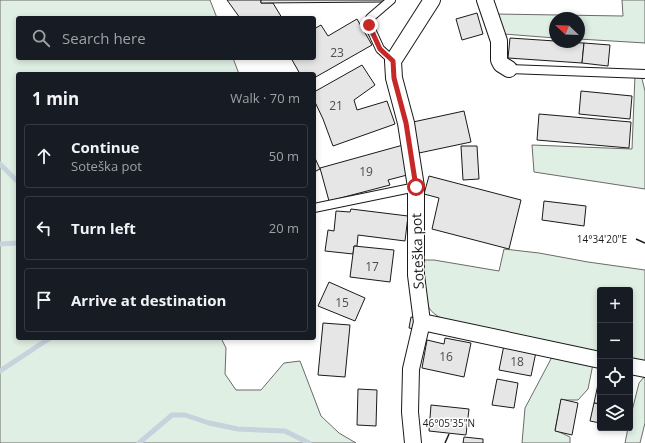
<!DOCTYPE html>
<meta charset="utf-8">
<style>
body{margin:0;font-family:"Open Sans",sans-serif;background:#20242c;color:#f1f3f6}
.controls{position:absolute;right:12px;bottom:12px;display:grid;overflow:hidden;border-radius:4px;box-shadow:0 2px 6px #0003}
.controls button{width:36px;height:36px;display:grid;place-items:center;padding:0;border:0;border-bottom:1px solid #363941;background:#171b24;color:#f1f3f6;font:20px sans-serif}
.compass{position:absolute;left:549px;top:12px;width:36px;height:36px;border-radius:50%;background:#171b24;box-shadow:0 2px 6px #0003;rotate:293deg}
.stop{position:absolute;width:12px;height:12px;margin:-9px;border:3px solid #c62828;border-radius:50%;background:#fff}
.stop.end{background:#c62828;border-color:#fff;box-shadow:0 1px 4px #0008}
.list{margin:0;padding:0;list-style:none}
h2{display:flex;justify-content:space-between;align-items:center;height:52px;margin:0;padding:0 16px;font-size:17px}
h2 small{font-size:13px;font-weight:400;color:#9ea1a6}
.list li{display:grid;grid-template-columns:26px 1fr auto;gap:12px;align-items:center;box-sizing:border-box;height:64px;margin:0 8px 8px;padding:0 8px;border:1px solid #363941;border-radius:4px}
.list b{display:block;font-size:15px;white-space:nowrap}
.list p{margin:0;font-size:13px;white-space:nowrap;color:#9ea1a6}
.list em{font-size:13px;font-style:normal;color:#9ea1a6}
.icon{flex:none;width:22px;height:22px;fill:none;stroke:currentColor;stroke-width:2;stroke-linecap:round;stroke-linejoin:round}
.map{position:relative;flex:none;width:645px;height:443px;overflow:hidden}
.search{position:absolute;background:#171b24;box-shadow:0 2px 6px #0003;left:16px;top:16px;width:300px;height:44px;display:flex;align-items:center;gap:10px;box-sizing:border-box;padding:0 14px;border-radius:4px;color:#9ea1a6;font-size:15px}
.panel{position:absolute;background:#171b24;box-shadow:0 2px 6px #0003;left:16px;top:72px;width:300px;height:268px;border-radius:4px}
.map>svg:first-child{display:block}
.green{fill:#e0efe3;stroke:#6a6a6a}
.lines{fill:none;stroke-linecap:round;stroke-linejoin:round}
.stream{stroke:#c6d2dc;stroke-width:5}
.building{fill:#e6e6e6;stroke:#1a1a1a}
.service-casing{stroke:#1a1a1a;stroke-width:10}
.minor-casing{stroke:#1a1a1a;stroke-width:18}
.service{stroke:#fff;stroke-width:8}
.minor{stroke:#fff;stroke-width:16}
.route{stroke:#c62828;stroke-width:5}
.ticks{fill:none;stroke:#1a1a1a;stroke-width:1.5}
.labels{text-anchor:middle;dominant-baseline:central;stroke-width:3;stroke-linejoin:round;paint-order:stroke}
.number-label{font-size:12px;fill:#4d4d4d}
.street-label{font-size:14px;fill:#1a1a1a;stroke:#fff}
.ticks-label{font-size:10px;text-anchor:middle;fill:#1a1a1a;stroke:#fff;stroke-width:3;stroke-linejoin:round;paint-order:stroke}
</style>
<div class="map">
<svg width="645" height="443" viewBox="0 0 645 443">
<rect width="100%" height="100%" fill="#fff"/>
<g class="green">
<polygon points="0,0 210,0 217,18 18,18 18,58 233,58 239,74 18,74 18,338 221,338 226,348 225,374 236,390 261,390 284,363 300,361 321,416 339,433 356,443 0,443"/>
<polygon points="622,0 645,0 645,43 579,39 579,18 555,18 555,38 504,34 495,14 623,16"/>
<polygon points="635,75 641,75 645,91 645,189 534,172 532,145 632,149"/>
<path d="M504 249 539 253 588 262 645 270V364L630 361V290H600V355L455 325C447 321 434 316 429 308 423 296 425 273 424 260H434L499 271Z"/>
<polygon points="552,357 593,364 588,389 578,400 561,400 555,430 570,437 570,443 522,443 525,408"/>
<polygon points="645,376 645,423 640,443 625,443 628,428 630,428 630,419 639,383"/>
</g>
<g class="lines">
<g class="stream">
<polyline points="0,164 18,182"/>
<polyline points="0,244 18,243"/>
<polyline points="0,371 50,338"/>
<polyline points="139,443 172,415 185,415 209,423 238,429 285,431 309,443"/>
</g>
</g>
<g class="building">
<polygon points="227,0 261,0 261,3 273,3 282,18 240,18"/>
<polygon points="261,0 385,0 385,2 261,3"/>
<polygon points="477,13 483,34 462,40 456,19"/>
<polygon points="357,19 372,45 314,78 314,74 300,74 291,58 314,58 314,29 321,25 328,36"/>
<polygon points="510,38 555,41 555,42 584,43 582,63 508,58"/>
<polygon points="584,43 610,45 608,66 582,63"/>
<polygon points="362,65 375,85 354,100 357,110 387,101 395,124 333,146 323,119 314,100 314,92"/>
<polygon points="581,91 632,96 630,119 579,114"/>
<polygon points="464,111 471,142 419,153 413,122"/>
<polygon points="539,114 631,122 629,148 537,140"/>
<polygon points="403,145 411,174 388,180 390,185 329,201 320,168"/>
<polygon points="461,146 477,146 479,179 463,180"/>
<polygon points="314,156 320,169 314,172"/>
<polygon points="429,176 521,200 509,249 432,229 439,198 424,194"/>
<polygon points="544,201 586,206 584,226 542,220"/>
<polygon points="351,209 408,216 405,241 358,235 357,246 354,246 353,254 325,251 328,230 334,231 336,211 350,212"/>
<polygon points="354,246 394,250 390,282 350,277"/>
<polygon points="329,282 365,298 355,321 318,306"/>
<polygon points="411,317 416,318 414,329 409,328"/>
<polygon points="323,323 350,325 345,377 318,375"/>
<polygon points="445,338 471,343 464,377 422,368 427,340 444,344"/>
<polygon points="504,345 536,352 531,376 499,370"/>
<polygon points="600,375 600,404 594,403"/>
<polygon points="497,379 518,383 514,408 492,405"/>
<polygon points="358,389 377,390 376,426 357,425"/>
<polygon points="561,399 578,403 572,435 555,431"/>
<polygon points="594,403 600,404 600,423 590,421"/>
<polygon points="431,405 469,409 466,435 429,431"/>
<polygon points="464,437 483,439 483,443 463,443"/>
</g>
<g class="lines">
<g class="service-casing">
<g id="service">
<polyline points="391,0 370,18 369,25 380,49 393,61"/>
<polyline points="509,69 645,74"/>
<polyline points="314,208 416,187"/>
</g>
</g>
<g class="minor-casing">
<g id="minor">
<polyline points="485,0 499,41 499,60 501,64 509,69"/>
<polyline points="422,322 600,360"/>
<polyline points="630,366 645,369"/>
<polyline points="413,443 410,412 411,369 422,322 416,275 416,187 406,123 394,78 393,61 432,0"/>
</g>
</g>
<use href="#service" class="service"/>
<use href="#minor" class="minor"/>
</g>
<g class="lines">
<polyline class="route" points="369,25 380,49 393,61 394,78 406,123 416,187"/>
</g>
<path class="ticks" d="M636 239 645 243M445 443 449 434"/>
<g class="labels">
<g class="number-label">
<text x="337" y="52">23</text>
<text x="336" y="105">21</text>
<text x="366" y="171">19</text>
<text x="372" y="266">17</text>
<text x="342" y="302">15</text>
<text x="446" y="356">16</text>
<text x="517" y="361">18</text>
</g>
<g class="street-label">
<text transform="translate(417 251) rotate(-92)">Soteška pot</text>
</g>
</g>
<g class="ticks-label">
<text x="602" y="243">14°34'20"E</text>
<text x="449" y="427">46°05'35"N</text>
</g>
</svg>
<div class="controls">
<button>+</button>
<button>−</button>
<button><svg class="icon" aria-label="locate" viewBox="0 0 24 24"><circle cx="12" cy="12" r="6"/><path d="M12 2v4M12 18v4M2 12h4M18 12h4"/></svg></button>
<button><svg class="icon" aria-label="layers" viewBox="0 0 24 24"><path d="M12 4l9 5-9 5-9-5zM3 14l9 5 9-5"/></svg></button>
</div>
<svg class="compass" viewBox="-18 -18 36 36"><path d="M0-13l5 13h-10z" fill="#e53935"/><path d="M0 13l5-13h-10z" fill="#9ea1a6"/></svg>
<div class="stop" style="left:416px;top:187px"></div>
<div class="stop end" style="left:369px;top:25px"></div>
<div class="search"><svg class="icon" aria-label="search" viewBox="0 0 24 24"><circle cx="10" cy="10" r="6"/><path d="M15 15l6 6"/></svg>Search here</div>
<section class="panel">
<h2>1 min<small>Walk · 70 m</small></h2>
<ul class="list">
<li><svg class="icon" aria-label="ahead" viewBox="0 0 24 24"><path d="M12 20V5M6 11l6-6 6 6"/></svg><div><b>Continue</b><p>Soteška pot</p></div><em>50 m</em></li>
<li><svg class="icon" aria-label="left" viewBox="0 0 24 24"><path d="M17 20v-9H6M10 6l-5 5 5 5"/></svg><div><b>Turn left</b></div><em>20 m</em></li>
<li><svg class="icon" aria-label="arrive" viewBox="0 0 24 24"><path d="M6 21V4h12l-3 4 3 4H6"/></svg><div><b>Arrive at destination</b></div></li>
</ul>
</section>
</div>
